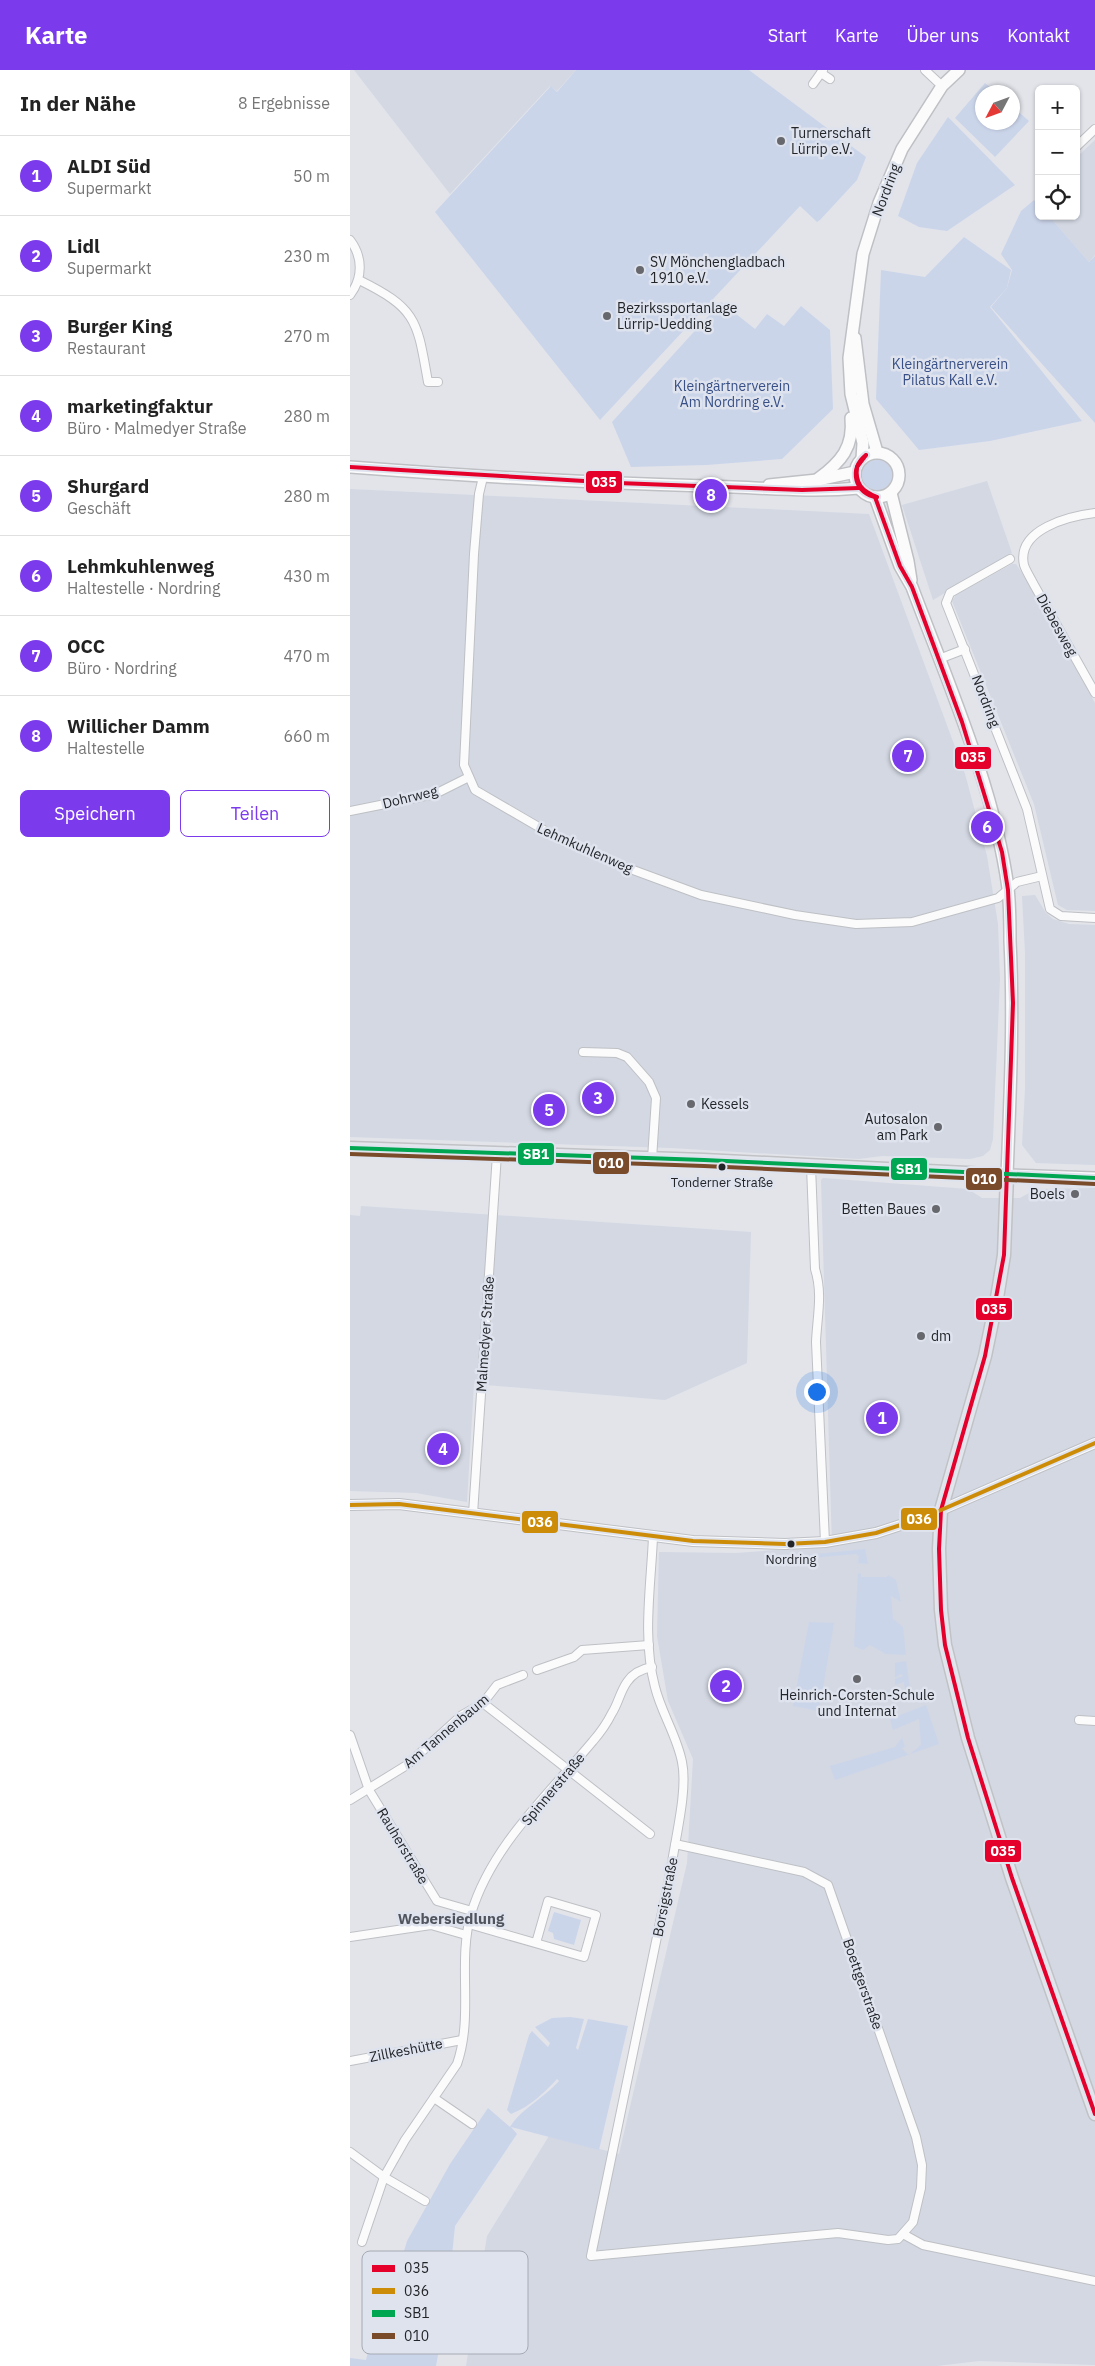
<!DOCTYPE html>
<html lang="de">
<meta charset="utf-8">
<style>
body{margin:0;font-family:"IBM Plex Sans",sans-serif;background:#f6f6f6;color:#222}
.controls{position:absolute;right:15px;top:15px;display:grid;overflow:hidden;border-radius:8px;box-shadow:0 1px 4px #0004}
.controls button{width:45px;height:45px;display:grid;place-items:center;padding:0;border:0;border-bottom:1px solid #e0e0e0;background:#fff;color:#222;font:25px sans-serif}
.compass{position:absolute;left:625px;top:15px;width:45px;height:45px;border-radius:50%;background:#fff;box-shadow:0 1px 4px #0004;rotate:229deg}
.you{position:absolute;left:466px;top:1321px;width:18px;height:18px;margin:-12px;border:4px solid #fff;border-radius:50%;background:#1a73e8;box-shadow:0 0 0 8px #1a73e833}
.badge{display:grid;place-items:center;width:32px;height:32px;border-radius:50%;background:#7c3aed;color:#fff;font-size:16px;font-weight:700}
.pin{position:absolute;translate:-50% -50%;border:2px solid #fff;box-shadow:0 1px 5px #0006}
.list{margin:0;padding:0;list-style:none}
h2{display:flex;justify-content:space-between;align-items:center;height:65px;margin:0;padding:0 20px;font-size:21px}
h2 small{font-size:16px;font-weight:400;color:#767676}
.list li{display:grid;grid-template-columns:32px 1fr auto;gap:15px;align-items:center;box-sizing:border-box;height:80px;padding:0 20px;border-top:1px solid #e0e0e0}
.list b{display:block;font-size:19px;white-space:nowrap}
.list p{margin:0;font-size:16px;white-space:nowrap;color:#767676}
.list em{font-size:16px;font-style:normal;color:#767676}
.actions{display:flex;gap:10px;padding:15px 20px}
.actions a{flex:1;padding:11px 0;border:1px solid #7c3aed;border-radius:8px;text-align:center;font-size:18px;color:#7c3aed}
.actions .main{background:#7c3aed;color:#fff}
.icon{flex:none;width:28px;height:28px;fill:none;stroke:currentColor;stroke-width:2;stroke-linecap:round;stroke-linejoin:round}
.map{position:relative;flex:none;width:745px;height:2296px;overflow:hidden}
header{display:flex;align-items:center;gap:30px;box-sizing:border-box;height:70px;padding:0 25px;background:#7c3aed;color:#fff}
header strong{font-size:24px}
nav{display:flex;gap:28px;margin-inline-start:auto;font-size:18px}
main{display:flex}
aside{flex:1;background:#fff}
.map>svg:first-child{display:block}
.built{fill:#d3d8e3}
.green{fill:#cbd5ea}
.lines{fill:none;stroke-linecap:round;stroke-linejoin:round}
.minor-casing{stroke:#bec0c4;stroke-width:10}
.tertiary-casing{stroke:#bec0c4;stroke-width:12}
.secondary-casing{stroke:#bec0c4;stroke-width:14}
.primary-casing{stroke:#c0c2c5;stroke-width:15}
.minor{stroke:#fbfbfc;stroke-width:8}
.tertiary{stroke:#fbfbfc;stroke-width:10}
.secondary{stroke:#fbfbfc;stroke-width:11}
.primary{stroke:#e3e6ed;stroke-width:12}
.bus-1-casing{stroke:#dee3ee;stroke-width:8}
.bus-2-casing{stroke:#dee3ee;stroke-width:8}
.bus-3-casing{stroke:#dee3ee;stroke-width:8}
.bus-4-casing{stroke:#dee3ee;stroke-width:8}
.bus-1{stroke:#e4002b;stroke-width:4}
.bus-2{stroke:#cd8c08;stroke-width:4}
.bus-3{stroke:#00a651;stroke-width:4}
.bus-4{stroke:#7a4b2a;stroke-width:4}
.poi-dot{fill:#66686d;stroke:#dee3ee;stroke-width:2}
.bus-dot{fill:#232529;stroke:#dee3ee;stroke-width:2}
.labels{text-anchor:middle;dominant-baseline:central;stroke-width:5;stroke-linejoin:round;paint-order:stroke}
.bus-label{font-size:13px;fill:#232529;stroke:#dee3ee}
.poi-label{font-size:14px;fill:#232529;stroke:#dee3ee;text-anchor:start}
.street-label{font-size:14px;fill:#232529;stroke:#dee3ee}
.park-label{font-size:14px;fill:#385087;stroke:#dee3ee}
.neighbourhood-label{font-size:15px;font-weight:bold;fill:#50545d;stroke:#dee3ee}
.key{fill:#dee3ee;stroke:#a6aab3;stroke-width:1}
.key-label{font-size:14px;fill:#232529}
.line-badge{stroke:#dee3ee;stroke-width:2}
.badge-label{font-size:14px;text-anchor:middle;font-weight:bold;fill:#fff}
</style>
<header>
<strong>Karte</strong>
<nav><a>Start</a><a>Karte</a><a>Über uns</a><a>Kontakt</a></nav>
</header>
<main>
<aside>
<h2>In der Nähe<small>8 Ergebnisse</small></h2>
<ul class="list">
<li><span class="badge">1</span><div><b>ALDI Süd</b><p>Supermarkt</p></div><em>50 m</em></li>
<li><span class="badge">2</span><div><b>Lidl</b><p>Supermarkt</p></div><em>230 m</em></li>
<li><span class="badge">3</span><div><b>Burger King</b><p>Restaurant</p></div><em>270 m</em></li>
<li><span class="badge">4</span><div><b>marketingfaktur</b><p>Büro · Malmedyer Straße</p></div><em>280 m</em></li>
<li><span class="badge">5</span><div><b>Shurgard</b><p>Geschäft</p></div><em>280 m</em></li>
<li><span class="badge">6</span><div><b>Lehmkuhlenweg</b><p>Haltestelle · Nordring</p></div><em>430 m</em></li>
<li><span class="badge">7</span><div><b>OCC</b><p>Büro · Nordring</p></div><em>470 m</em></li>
<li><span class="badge">8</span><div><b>Willicher Damm</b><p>Haltestelle</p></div><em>660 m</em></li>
</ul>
<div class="actions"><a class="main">Speichern</a><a>Teilen</a></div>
</aside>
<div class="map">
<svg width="745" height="2296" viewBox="0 0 745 2296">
<rect width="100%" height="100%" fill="#e2e4ea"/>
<g class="built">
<polygon points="4,0 226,0 207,21 200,16 100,124"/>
<polygon points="745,70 745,185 739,192 699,146 726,146 726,88"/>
<polygon points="637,411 662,483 583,530 552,435"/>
<polygon points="0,419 519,444 615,704 637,786 648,854 650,909 643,1069 640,1080 633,1086 620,1089 532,1086 509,1089 321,1078 0,1067"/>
<polygon points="662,494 666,494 672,503 745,633 745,841 717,840 708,835 684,734 602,531 606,525"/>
<polygon points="685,825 696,843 703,849 719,854 745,855 745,1095 686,1093 672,1075 675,1019 675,883 672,826"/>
<polygon points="473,1108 618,1119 632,1128 670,1128 686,1119 745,1118 745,2295 629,2291 587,2296 116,2296 137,2166 199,2066 269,2084 337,1793 343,1689 318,1631 307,1566 309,1482 386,1483 482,1476 471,1110"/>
<polygon points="11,1136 401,1162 397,1293 315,1330 124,1314 117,1432 66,1423 0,1421 0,1145 10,1146"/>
</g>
<g class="green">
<polygon points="226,0 399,0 516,87 507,110 470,150 467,152 450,136 250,350 85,142 201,16 207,22"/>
<polygon points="635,13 646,22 632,22 632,52 662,52 663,37 679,51 645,87 605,48"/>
<polygon points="598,47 665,115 597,161 569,157 548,146 567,93"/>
<polygon points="684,130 689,136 689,146 699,146 739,192 745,186 745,353 641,237 657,218 662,200 651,184 671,141"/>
<polygon points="614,167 661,200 657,218 640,237 732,351 640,371 569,380 526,329 531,200 575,207"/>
<polygon points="371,232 405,259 417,244 434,256 451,236 480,260 483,339 432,389 357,395 281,397 262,352"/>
<circle cx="527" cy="405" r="15"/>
<polygon points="515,1479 518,1494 508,1493 509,1486 506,1484 438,1490 438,1487"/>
<polygon points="508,1503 511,1504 511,1507 537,1507 538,1505 546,1510 551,1532 541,1526 543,1549 553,1557 556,1585 536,1584 520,1575 513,1580 504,1576"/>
<polygon points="459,1552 484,1553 469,1641 443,1636"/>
<polygon points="556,1591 560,1619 555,1628 546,1631 546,1625 555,1620 554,1612 545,1615 545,1609 553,1606 551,1604 545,1608 545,1593"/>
<polygon points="576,1635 589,1674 485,1710 480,1696 545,1677 552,1668 555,1677 551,1678 559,1685 571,1675 569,1649 543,1660 540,1649"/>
<polygon points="204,1842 231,1850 224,1875 204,1869 203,1863 198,1861"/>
<path d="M220 1947 234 1949 226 1978 228 1980 238 1949 278 1956 249 2080 161 2057 167 2064 105 2156 97 2235 86 2296H0V2288L16 2290 20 2273 39 2232 57 2171 100 2094 138 2038 160 2057C171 2039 194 2028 209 2011L207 2009C194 2023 181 2036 161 2044L157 2040 179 1965 182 1961 198 1977 200 1973 185 1957 202 1948Z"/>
</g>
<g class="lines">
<g class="minor-casing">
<g id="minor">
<polyline points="575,0 592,16"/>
<polyline points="471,3 480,9"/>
<polyline points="463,14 473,0"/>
<polyline points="726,77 745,59"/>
<path d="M0 170C13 187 13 208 0 225"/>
<path d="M9 210C68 239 67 251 78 312H88"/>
<polyline points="133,407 129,424 124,484 114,695 125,720 211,770 275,797 351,825 445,845 506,854 562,852 648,828 667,812 692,806"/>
<path d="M745 443C720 446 666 459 674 495 676 501 680 507 683 513L745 623"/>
<polyline points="660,489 600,523 596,533 677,739 700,839 711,846 745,848"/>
<polyline points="589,589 615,579"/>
<polyline points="0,741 85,724 119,707"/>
<polyline points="233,982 267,983 277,987 299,1012 306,1028 302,1089"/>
<path d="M461 1096 465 1199C473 1224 467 1247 466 1272L475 1472"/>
<polyline points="123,1444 147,1084"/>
<path d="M303 1467C301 1515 292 1569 305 1617 311 1642 327 1666 332 1692 338 1720 325 1769 321 1799L241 2186 488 2163 538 2170 548 2169 563 2152 571 2118 572 2095 566 2067 478 1815 454 1802 325 1774"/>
<polyline points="187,1600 224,1587 232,1580 299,1575"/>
<polyline points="133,1633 300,1764"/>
<polyline points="729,1650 745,1651"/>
<polyline points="0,1665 19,1720 87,1831 122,1841"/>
<polyline points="0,1730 57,1695 112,1645 133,1633 147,1615 173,1605"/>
<polyline points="119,1854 234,1887 246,1845 198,1831 186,1873"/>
<polyline points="0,1867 81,1855 116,1865"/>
<polyline points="0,1991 112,1970"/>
<polyline points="84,2028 122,2054"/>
<path d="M0 2082 34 2107 55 2070 107 1994C124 1945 107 1893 121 1844 141 1776 199 1724 243 1671 250 1663 257 1653 262 1643 268 1634 270 1622 277 1612 283 1603 291 1599 302 1597"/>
<polyline points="553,2164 573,2175 745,2211"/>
<polyline points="12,2172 34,2107 75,2131"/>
</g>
</g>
<g class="tertiary-casing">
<polyline id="tertiary" points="0,1435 49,1434 343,1471 435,1474 475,1472 526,1463 575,1447 745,1373"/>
</g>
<g class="secondary-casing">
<g id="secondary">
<polyline points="505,268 513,334 527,382"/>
<circle cx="527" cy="405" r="22"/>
<polyline points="512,389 513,373 501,324 499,288 513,184 529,133 552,79 592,16 609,0"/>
<path d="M0 397C119 406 238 413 357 416 408 417 458 423 509 418"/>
<path d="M468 409C491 392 504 377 501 348"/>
<polyline points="419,415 467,410 505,402"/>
<polyline points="541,423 558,491 561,510"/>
<path d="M525 427 550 496 562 517C597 610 645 720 658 818 660 836 660 854 660 871 664 949 660 1027 657 1105L745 1108"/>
</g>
</g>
<g class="primary-casing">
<polyline id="primary" points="0,1078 354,1090 657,1105 654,1185 647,1228 635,1286 591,1440 589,1479 591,1540 595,1575 618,1668 662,1808 745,2044"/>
</g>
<use href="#minor" class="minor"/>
<use href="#tertiary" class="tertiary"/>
<use href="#secondary" class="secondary"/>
<use href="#primary" class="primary"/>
<g class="bus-1-casing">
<g id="bus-1">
<path d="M516 385 507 397C505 414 512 421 527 427"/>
<path d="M516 385C498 398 505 425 527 427"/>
<polyline points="0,397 268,413 452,420 509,418"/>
<polyline points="525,427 550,496 562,517 612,652 652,782 658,820 663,933 654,1185 635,1286 591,1440 589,1479 591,1540 595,1575 618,1668 662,1808 745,2044"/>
</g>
</g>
<g class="bus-2-casing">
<polyline id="bus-2" points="0,1435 49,1434 343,1471 435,1474 475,1472 526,1463 575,1447 745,1373"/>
</g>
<g class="bus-3-casing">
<polyline id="bus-3" points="0,1078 354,1090 745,1108"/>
</g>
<g class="bus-4-casing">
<polyline id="bus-4" points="0,1084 354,1096 745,1114"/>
</g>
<use href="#bus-1" class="bus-1"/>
<use href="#bus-2" class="bus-2"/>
<use href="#bus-3" class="bus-3"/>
<use href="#bus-4" class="bus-4"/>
</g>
<g class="poi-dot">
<circle cx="431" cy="71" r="5"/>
<circle cx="290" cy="200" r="5"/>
<circle cx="257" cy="246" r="5"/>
<circle cx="341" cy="1034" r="5"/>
<circle cx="588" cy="1057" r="5"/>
<circle cx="725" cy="1124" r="5"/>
<circle cx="586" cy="1139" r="5"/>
<circle cx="571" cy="1266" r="5"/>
<circle cx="507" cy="1609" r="5"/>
</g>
<g class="bus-dot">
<circle cx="372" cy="1097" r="4.5"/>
<circle cx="441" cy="1474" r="4.5"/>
</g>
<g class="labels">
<g class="bus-label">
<text x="372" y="1112">Tonderner Straße</text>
<text x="441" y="1489">Nordring</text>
</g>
<g class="poi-label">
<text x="441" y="63">Turnerschaft<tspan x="441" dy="16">Lürrip e.V.</tspan></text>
<text x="300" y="192">SV Mönchengladbach<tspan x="300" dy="16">1910 e.V.</tspan></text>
<text x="267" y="238">Bezirkssportanlage<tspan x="267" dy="16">Lürrip-Uedding</tspan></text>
<text x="351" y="1034">Kessels</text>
<text x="578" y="1049" text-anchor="end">Autosalon<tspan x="578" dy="16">am Park</tspan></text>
<text x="715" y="1124" text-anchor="end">Boels</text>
<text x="576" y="1139" text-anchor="end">Betten Baues</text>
<text x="581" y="1266">dm</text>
<text x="507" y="1625" text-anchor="middle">Heinrich-Corsten-Schule<tspan x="507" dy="16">und Internat</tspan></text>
</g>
<g class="street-label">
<text transform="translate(536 120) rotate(-69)">Nordring</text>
<text transform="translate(707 555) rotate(61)">Diebesweg</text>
<text transform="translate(636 631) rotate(69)">Nordring</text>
<text transform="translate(60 727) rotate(-14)">Dohrweg</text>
<text transform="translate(235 778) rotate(24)">Lehmkuhlenweg</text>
<text transform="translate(135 1264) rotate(-86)">Malmedyer Straße</text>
<text transform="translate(96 1661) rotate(-40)">Am Tannenbaum</text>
<text transform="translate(203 1719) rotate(-50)">Spinnerstraße</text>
<text transform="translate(53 1776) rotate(59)">Rauherstraße</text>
<text transform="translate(315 1827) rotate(-79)">Borsigstraße</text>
<text transform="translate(513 1914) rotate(71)">Boettgerstraße</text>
<text transform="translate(56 1980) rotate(-11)">Zillkeshütte</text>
</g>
<g class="park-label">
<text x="600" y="294">Kleingärtnerverein<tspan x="600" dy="16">Pilatus Kall e.V.</tspan></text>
<text x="382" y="316">Kleingärtnerverein<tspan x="382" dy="16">Am Nordring e.V.</tspan></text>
</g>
<g class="neighbourhood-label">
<text x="101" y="1848">Webersiedlung</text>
</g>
</g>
<rect x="12" y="2181" width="166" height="103" rx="8" class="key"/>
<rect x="22" y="2195" width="23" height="7" fill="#e4002b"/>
<rect x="22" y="2218" width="23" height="6" fill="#cd8c08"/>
<rect x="22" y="2240" width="23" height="7" fill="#00a651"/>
<rect x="22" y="2263" width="23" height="6" fill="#7a4b2a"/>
<g class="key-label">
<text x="54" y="2203">035</text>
<text x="54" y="2226">036</text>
<text x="54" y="2248">SB1</text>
<text x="54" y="2271">010</text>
</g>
<g class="line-badge">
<rect x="235" y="400" width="38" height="24" rx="5" fill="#e4002b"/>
<rect x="604" y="676" width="38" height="24" rx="5" fill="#e4002b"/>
<rect x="167" y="1072" width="38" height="24" rx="5" fill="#00a651"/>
<rect x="242" y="1081" width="38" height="24" rx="5" fill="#7a4b2a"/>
<rect x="540" y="1087" width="38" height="24" rx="5" fill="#00a651"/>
<rect x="615" y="1097" width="38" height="24" rx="5" fill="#7a4b2a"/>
<rect x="625" y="1227" width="38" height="24" rx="5" fill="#e4002b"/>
<rect x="550" y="1437" width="38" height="24" rx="5" fill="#cd8c08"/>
<rect x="171" y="1440" width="38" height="24" rx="5" fill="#cd8c08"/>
<rect x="634" y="1769" width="38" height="24" rx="5" fill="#e4002b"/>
</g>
<g class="badge-label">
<text x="254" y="417">035</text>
<text x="623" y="692">035</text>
<text x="186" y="1089">SB1</text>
<text x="261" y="1098">010</text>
<text x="559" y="1104">SB1</text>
<text x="634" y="1114">010</text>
<text x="644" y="1244">035</text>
<text x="569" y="1454">036</text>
<text x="190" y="1457">036</text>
<text x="653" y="1786">035</text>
</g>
</svg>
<div class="controls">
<button>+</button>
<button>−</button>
<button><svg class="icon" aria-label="locate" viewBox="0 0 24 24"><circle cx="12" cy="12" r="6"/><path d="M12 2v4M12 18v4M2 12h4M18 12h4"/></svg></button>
</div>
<svg class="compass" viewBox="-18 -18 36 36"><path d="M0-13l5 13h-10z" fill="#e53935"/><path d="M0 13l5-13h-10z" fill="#767676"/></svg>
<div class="you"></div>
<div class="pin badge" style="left:532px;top:1348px">1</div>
<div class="pin badge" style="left:376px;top:1616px">2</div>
<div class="pin badge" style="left:248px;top:1028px">3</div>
<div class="pin badge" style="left:93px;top:1379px">4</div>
<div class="pin badge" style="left:199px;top:1040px">5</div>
<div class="pin badge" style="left:637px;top:757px">6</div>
<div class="pin badge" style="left:558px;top:686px">7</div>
<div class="pin badge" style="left:361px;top:425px">8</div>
</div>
</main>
